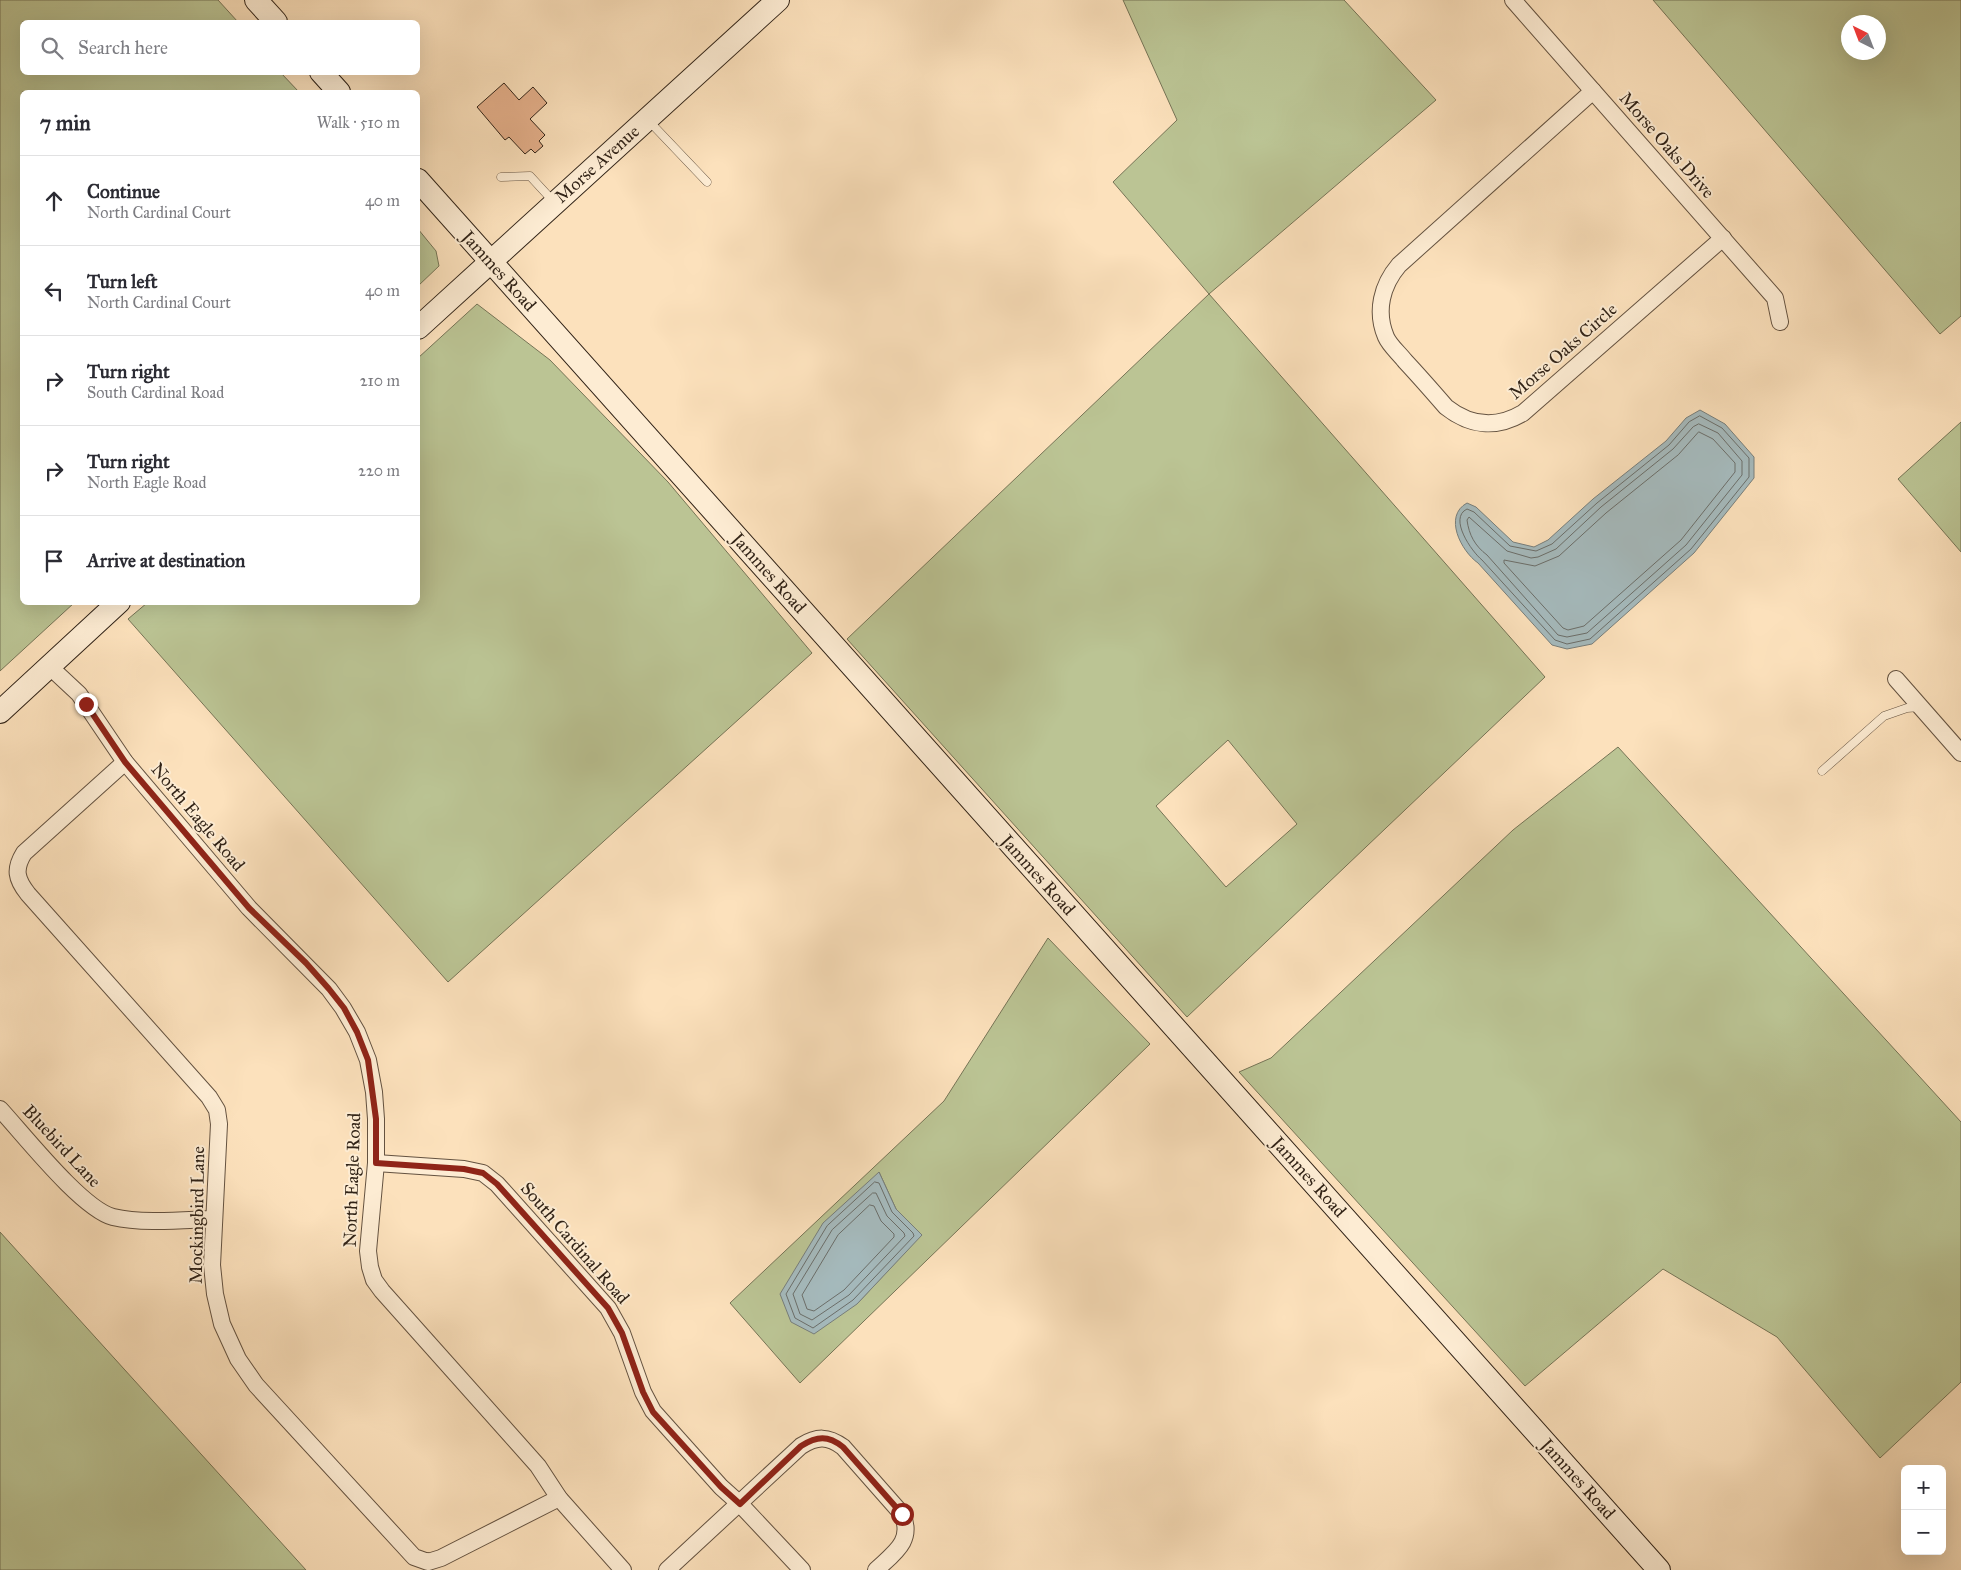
<!DOCTYPE html>
<meta charset="utf-8">
<style>
body{margin:0;font-family:"IM FELL Great Primer",serif;background:#f7f7f7;color:#2b2b33}
.controls{position:absolute;right:15px;bottom:15px;display:grid;overflow:hidden;border-radius:8px;box-shadow:0 5px 20px #0002}
.controls button{width:45px;height:45px;display:grid;place-items:center;padding:0;border:0;border-bottom:1px solid #e1e1e2;background:#fff;color:#2b2b33;font:25px sans-serif}
.compass{position:absolute;left:1841px;top:15px;width:45px;height:45px;border-radius:50%;background:#fff;box-shadow:0 5px 20px #0002;rotate:318deg}
.stop{position:absolute;width:15px;height:15px;margin:-11px;border:4px solid #8f2418;border-radius:50%;background:#fff}
.stop.end{background:#8f2418;border-color:#fff;box-shadow:0 1px 5px #0008}
.list{margin:0;padding:0;list-style:none}
h2{display:flex;justify-content:space-between;align-items:center;height:65px;margin:0;padding:0 20px;font-size:21px}
h2 small{font-size:16px;font-weight:400;color:#7c7c81}
.list li{display:grid;grid-template-columns:32px 1fr auto;gap:15px;align-items:center;box-sizing:border-box;height:90px;padding:0 20px;border-top:1px solid #e1e1e2}
.list b{display:block;font-size:19px;white-space:nowrap}
.list p{margin:0;font-size:16px;white-space:nowrap;color:#7c7c81}
.list em{font-size:16px;font-style:normal;color:#7c7c81}
.icon{flex:none;width:28px;height:28px;fill:none;stroke:currentColor;stroke-width:2;stroke-linecap:round;stroke-linejoin:round}
.map{position:relative;flex:none;width:1961px;height:1570px;overflow:hidden}
.search{position:absolute;background:#fff;box-shadow:0 5px 20px #0002;left:20px;top:20px;width:400px;height:55px;display:flex;align-items:center;gap:12px;box-sizing:border-box;padding:0 18px;border-radius:8px;color:#7c7c81;font-size:19px}
.panel{position:absolute;background:#fff;box-shadow:0 5px 20px #0002;left:20px;top:90px;width:400px;height:515px;border-radius:8px}
.map>svg:first-child{display:block}
.green{fill:#bbc494;stroke:#767456;fill-rule:evenodd}
.water{fill:#a5babd;stroke:#777e7b}
.lines{fill:none;stroke-linecap:round;stroke-linejoin:round}
.shore{stroke:#6b6e6a;stroke-width:1}
.building{fill:#e4af8a;stroke:#312317}
.lane-casing{stroke:#645240;stroke-width:9}
.street-casing{stroke:#645240;stroke-width:18}
.secondary-casing{stroke:#312317;stroke-width:24}
.lane{stroke:#fdecd3;stroke-width:8}
.street{stroke:#fdecd3;stroke-width:16}
.secondary{stroke:#fdecd3;stroke-width:22}
.route{stroke:#8f2418;stroke-width:6}
.labels{text-anchor:middle;dominant-baseline:central;stroke-width:4;stroke-linejoin:round;paint-order:stroke}
.street-label{font-size:18px;fill:#312317;stroke:#fdecd3}
</style>
<div class="map">
<svg width="1961" height="1570" viewBox="0 0 1961 1570">
<rect width="100%" height="100%" fill="#fce1bc"/>
<filter id="stains"><feTurbulence type="fractalNoise" baseFrequency=".004" numOctaves="4"/><feColorMatrix values="0 0 0 0 .2 0 0 0 0 .09 0 0 0 0 .02 0 0 0 .5 -.17"/></filter>
<radialGradient id="worn" r=".72"><stop offset=".6" stop-color="#630" stop-opacity="0"/><stop offset="1" stop-color="#630" stop-opacity=".3"/></radialGradient>
<g class="green">
<polygon points="0,0 218,0 238,22 22,22 22,72 281,73 299,92 22,92 22,602 74,603 0,671"/>
<path d="M1123 0H1344L1436 100 1209 294 1545 677 1187 1017 847 639 1209 294 1113 182 1177 120ZM1228 740 1297 824 1226 887 1156 806Z"/>
<path d="M1653 0H1961V316L1940 334ZM1848 22H1878V52H1848Z"/>
<polygon points="418,229 436,251 439,266 418,286"/>
<polygon points="477,304 550,360 668,482 812,653 448,982 128,619 147,603 418,602 418,358"/>
<polygon points="1961,422 1961,552 1898,479"/>
<polygon points="1618,747 1961,1122 1961,1382 1880,1458 1777,1337 1663,1269 1525,1386 1239,1072 1271,1058 1513,830"/>
<path d="M1048 938 1150 1044 800 1383 730 1303 944 1101ZM879 1172 896 1209 921 1235 857 1304Z"/>
<polygon points="0,1232 306,1570 0,1570"/>
</g>
<g class="water">
<path d="M1700 410 1725 424 1754 457V478L1694 553 1592 644 1567 649 1552 645 1478 563C1461 551 1443 516 1467 503L1476 507 1513 542 1534 547 1548 540 1593 499 1666 441 1686 418Z"/>
<polygon points="879,1172 896,1209 922,1235 857,1304 814,1334 791,1322 780,1294 823,1223"/>
</g>
<g class="lines">
<g class="shore">
<path d="M1700 416 1722 428 1749 458V477L1691 549 1590 639 1567 644 1555 640 1482 560C1472 552 1448 518 1467 509L1474 512 1510 546 1536 551 1552 544 1597 503 1669 445 1689 422Z"/>
<path d="M1699 424 1718 433 1742 461V475L1686 545 1587 633 1567 637 1558 635 1487 555C1475 546 1469 535 1467 520L1469 517 1507 551 1531 558 1538 557 1556 549 1601 507 1673 449 1693 427Z"/>
<polygon points="1699,432 1713,439 1735,463 1735,472 1681,540 1584,626 1568,630 1563,628 1504,563 1504,560 1535,566 1559,556 1606,513 1678,455"/>
<polygon points="875,1182 879,1183 892,1212 913,1233 914,1236 853,1300 813,1328 795,1318 786,1294 827,1226"/>
<polygon points="873,1193 876,1193 887,1216 904,1233 905,1236 849,1295 812,1320 800,1314 793,1294 832,1230"/>
<polygon points="870,1205 874,1206 881,1221 894,1234 894,1237 844,1290 814,1311 807,1309 802,1295 838,1235"/>
</g>
</g>
<polygon class="building" points="504,83 519,100 533,87 547,103 530,119 545,135 539,141 543,146 535,153 531,149 525,154 509,137 505,140 477,107"/>
<g class="lines">
<g class="lane-casing">
<g id="lane">
<polyline points="648,120 707,182"/>
<polyline points="501,177 530,176 553,201"/>
<polyline points="1822,771 1884,716 1907,708 1920,707"/>
</g>
</g>
<g class="street-casing">
<g id="street">
<polyline points="1513,0 1775,298 1780,322"/>
<path d="M1593 91 1399 265C1382 285 1375 311 1386 337 1390 346 1399 353 1405 361 1419 376 1433 392 1446 407 1470 426 1496 429 1523 413L1723 238"/>
<polyline points="49,666 79,694 125,762 249,908 329,989 343,1008 357,1032 368,1060 374,1092 376,1119 376,1163 368,1251 370,1267 374,1280 382,1291 538,1466 559,1498 623,1570"/>
<polyline points="1896,679 1961,753"/>
<path d="M125 762 24 853C14 869 16 879 28 894L209 1097 217 1110 219 1124 212 1265 215 1294 222 1324 238 1359 256 1385 414 1557 428 1562 441 1558 559 1498"/>
<path d="M0 1109C24 1135 82 1209 113 1217 142 1224 184 1220 213 1219"/>
<polyline points="376,1163 464,1169 483,1173 497,1184 608,1308 622,1333 643,1392 653,1411 721,1487 740,1504 802,1570"/>
<path d="M667 1570 801 1446C817 1436 828 1436 843 1447L902 1514C914 1541 894 1553 876 1570"/>
</g>
</g>
<g class="secondary-casing">
<g id="secondary">
<polyline points="256,0 276,22"/>
<polyline points="321,72 339,92"/>
<polyline points="418,180 1659,1570"/>
<polyline points="418,328 778,0"/>
<polyline points="0,712 119,602"/>
</g>
</g>
<use href="#lane" class="lane"/>
<use href="#street" class="street"/>
<use href="#secondary" class="secondary"/>
</g>
<g class="lines">
<path class="route" d="M86 704 125 762 249 908 306 963 329 989 344 1008 357 1032 368 1060 376 1119V1163L464 1169 483 1173 497 1184 608 1308 622 1333 643 1392 653 1412 721 1487 740 1504 801 1446C817 1436 828 1435 843 1447L902 1514"/>
</g>
<g class="labels">
<g class="street-label">
<text transform="translate(1667 145) rotate(49)">Morse Oaks Drive</text>
<text transform="translate(597 164) rotate(-42)">Morse Avenue</text>
<text transform="translate(499 271) rotate(48)">Jammes Road</text>
<text transform="translate(1563 351) rotate(-41)">Morse Oaks Circle</text>
<text transform="translate(769 573) rotate(48)">Jammes Road</text>
<text transform="translate(198 817) rotate(50)">North Eagle Road</text>
<text transform="translate(1038 875) rotate(48)">Jammes Road</text>
<text transform="translate(62 1146) rotate(47)">Bluebird Lane</text>
<text transform="translate(1309 1177) rotate(48)">Jammes Road</text>
<text transform="translate(352 1180) rotate(-88)">North Eagle Road</text>
<text transform="translate(197 1215) rotate(-89)">Mockingbird Lane</text>
<text transform="translate(575 1243) rotate(49)">South Cardinal Road</text>
<text transform="translate(1578 1479) rotate(48)">Jammes Road</text>
</g>
</g>
<rect width="100%" height="100%" filter="url(#stains)"/>
<rect width="100%" height="100%" fill="url(#worn)"/>
</svg>
<div class="controls">
<button>+</button>
<button>−</button>
</div>
<svg class="compass" viewBox="-18 -18 36 36"><path d="M0-13l5 13h-10z" fill="#e53935"/><path d="M0 13l5-13h-10z" fill="#7c7c81"/></svg>
<div class="stop" style="left:902px;top:1514px"></div>
<div class="stop end" style="left:86px;top:704px"></div>
<div class="search"><svg class="icon" aria-label="search" viewBox="0 0 24 24"><circle cx="10" cy="10" r="6"/><path d="M15 15l6 6"/></svg>Search here</div>
<section class="panel">
<h2>7 min<small>Walk · 510 m</small></h2>
<ul class="list">
<li><svg class="icon" aria-label="ahead" viewBox="0 0 24 24"><path d="M12 20V5M6 11l6-6 6 6"/></svg><div><b>Continue</b><p>North Cardinal Court</p></div><em>40 m</em></li>
<li><svg class="icon" aria-label="left" viewBox="0 0 24 24"><path d="M17 20v-9H6M10 6l-5 5 5 5"/></svg><div><b>Turn left</b><p>North Cardinal Court</p></div><em>40 m</em></li>
<li><svg class="icon" aria-label="right" viewBox="0 0 24 24"><path d="M7 20v-9h11M14 6l5 5-5 5"/></svg><div><b>Turn right</b><p>South Cardinal Road</p></div><em>210 m</em></li>
<li><svg class="icon" aria-label="right" viewBox="0 0 24 24"><path d="M7 20v-9h11M14 6l5 5-5 5"/></svg><div><b>Turn right</b><p>North Eagle Road</p></div><em>220 m</em></li>
<li><svg class="icon" aria-label="arrive" viewBox="0 0 24 24"><path d="M6 21V4h12l-3 4 3 4H6"/></svg><div><b>Arrive at destination</b></div></li>
</ul>
</section>
</div>
